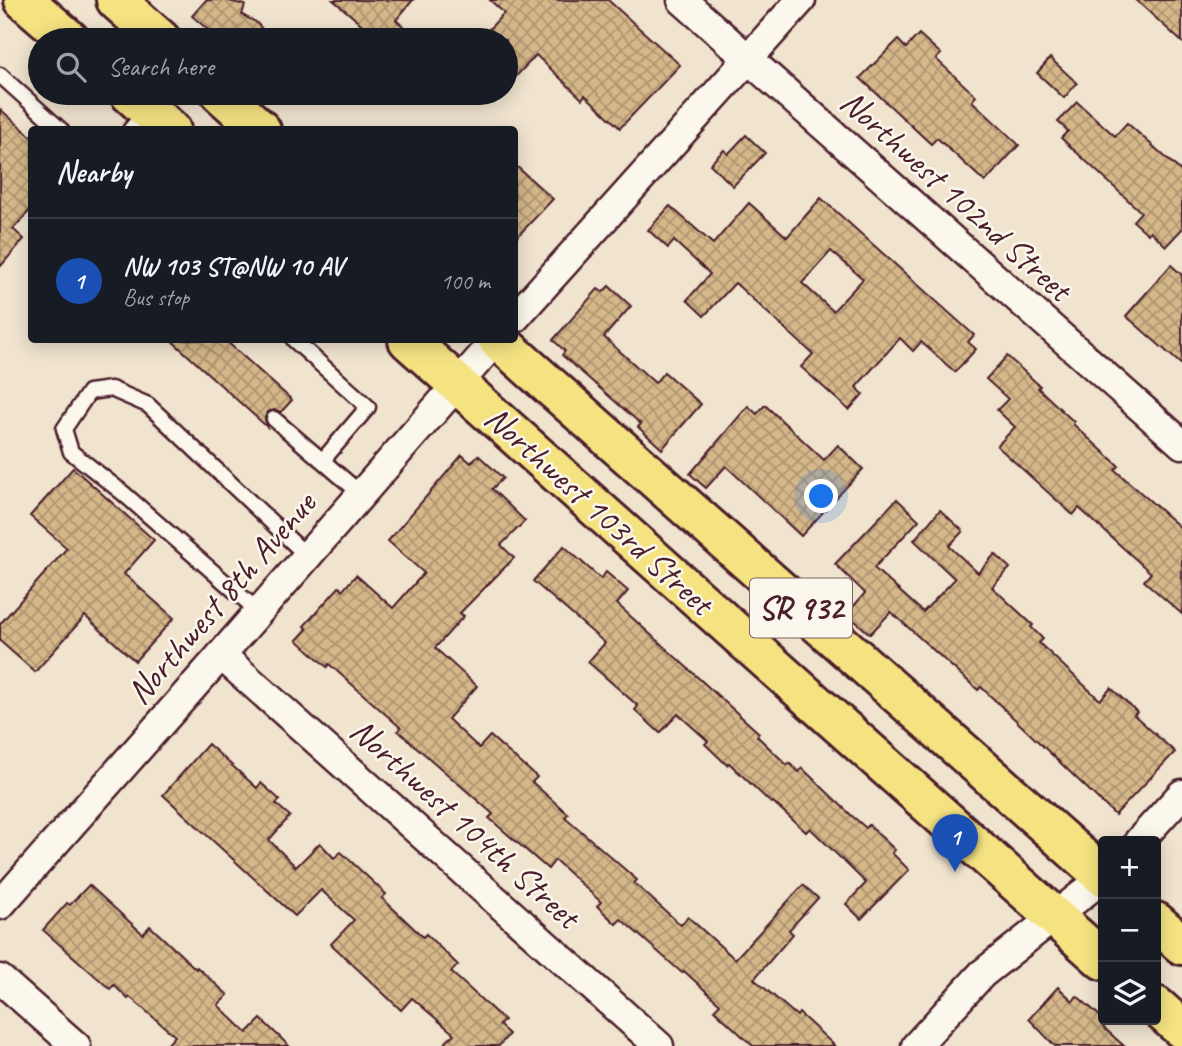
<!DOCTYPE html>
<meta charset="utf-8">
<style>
body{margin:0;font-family:Caveat,sans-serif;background:#20242c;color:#f1f3f6}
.controls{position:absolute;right:21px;bottom:21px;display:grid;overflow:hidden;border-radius:7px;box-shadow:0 4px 18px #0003}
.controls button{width:63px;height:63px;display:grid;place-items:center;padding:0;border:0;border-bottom:2px solid #363941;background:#171b24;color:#f1f3f6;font:35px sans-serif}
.you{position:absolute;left:822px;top:497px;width:24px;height:24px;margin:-18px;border:5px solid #fff;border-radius:50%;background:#1a73e8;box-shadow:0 0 0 10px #1a73e833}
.badge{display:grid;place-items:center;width:46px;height:46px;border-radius:50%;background:#a6949b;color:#fff;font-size:23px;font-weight:700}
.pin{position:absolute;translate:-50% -58px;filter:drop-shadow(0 2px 4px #0008)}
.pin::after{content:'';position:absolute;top:37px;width:24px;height:21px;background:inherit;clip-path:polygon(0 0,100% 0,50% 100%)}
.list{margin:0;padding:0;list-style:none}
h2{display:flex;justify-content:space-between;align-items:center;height:91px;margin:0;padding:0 28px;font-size:30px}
h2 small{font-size:23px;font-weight:400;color:#9ea1a6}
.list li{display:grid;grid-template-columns:46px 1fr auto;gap:21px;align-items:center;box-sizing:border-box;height:126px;padding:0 28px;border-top:2px solid #363941}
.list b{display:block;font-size:26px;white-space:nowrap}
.list p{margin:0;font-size:23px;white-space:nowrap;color:#9ea1a6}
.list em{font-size:23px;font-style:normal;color:#9ea1a6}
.icon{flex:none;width:38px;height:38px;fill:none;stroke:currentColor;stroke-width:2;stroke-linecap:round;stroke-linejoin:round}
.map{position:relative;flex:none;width:1182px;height:1046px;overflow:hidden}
.search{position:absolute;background:#171b24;box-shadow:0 4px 18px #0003;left:28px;top:28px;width:490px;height:77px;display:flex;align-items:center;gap:18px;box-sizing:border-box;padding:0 24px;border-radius:38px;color:#9ea1a6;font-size:26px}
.panel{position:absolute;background:#171b24;box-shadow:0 4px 18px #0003;left:28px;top:126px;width:490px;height:217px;border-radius:7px}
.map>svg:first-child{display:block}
.building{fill:url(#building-cross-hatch);stroke:#4a1f2b;stroke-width:2;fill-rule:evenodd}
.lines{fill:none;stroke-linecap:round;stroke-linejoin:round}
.lane-casing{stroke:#4a1f2b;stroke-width:19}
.street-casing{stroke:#4a1f2b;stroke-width:33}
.primary-casing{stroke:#4a1f2b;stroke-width:44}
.lane{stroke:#fbf7ec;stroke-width:14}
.street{stroke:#fbf7ec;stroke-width:28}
.primary{stroke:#f5e382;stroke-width:38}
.labels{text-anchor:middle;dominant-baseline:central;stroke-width:5;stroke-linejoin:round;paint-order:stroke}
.shield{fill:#fbf7ec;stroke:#7f6065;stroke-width:2}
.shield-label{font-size:33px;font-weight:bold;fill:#4a1f2b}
.street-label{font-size:35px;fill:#4a1f2b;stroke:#fbf7ec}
</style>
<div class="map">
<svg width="1182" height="1046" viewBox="0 0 1182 1046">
<defs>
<pattern id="building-cross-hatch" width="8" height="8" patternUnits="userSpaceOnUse" patternTransform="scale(1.75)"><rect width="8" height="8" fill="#d5b88a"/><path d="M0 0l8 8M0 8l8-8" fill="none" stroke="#af9571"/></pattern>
</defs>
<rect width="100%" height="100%" fill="#f0e4cf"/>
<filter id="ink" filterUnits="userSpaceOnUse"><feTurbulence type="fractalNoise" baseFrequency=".0143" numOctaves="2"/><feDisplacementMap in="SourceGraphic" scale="14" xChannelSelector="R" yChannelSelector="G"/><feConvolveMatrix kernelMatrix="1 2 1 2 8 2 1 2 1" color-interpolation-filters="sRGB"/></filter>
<g filter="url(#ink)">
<g class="building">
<polygon points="206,0 225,0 245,5 242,15 256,22 272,40 220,40 192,16"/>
<polygon points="333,0 413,0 396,20 404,27 393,40 380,40"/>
<polygon points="490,0 608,0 680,65 620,128 585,95 582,99 536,55 506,87 506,40 479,40 504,13"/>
<polygon points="1136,0 1182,0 1182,42"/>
<polygon points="919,34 941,54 936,59 976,96 972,101 1019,145 985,182 937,138 931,144 860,78 898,40 906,48"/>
<polygon points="1050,58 1077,83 1064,98 1037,73"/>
<polygon points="1077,102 1115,136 1127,123 1182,172 1182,229 1166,246 1150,231 1148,234 1133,221 1141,212 1061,138 1068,131 1058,122"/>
<polygon points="0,109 32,137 32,208 13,229 24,239 0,267"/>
<polygon points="746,135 765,153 733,186 710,164 724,150 728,154"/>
<polygon points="514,164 553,199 514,240"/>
<path d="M821 198 974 335 968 342 976 349 955 372 921 342 913 351 900 338 856 387 863 394 849 410 801 367 813 354 735 283 704 316 687 300 710 274 674 241 668 248 648 230 670 206 713 244 749 203 787 237ZM831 251 863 279 833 311 802 283Z"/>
<polygon points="1171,265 1182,275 1182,365 1126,316"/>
<polygon points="609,286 631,306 604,337 655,383 664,372 701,404 662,449 638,427 641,424 562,355 565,351 553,340 598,289 603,292"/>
<polygon points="171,340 225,340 292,400 281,412 275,410 267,412 265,418 267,427"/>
<polygon points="1007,356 1040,386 1038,388 1074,422 1073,424 1119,466 1115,470 1182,529 1182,614 1144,581 1151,573 1079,508 1073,515 997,446 1015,427 997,410 1008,399 986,379"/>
<polygon points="765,405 824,460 838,445 863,469 801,536 726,466 706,488 690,474 748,406 757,414"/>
<polygon points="462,455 471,463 478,455 503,478 492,489 525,521 501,545 514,558 460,613 464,616 435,648 477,686 448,719 479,748 490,736 537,777 532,782 568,814 565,817 637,880 634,883 681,925 688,917 735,959 803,885 818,898 789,930 793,934 754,979 797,1016 799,1013 835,1046 753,1046 714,1010 720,1004 684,971 682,973 621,919 616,924 597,906 601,902 555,860 548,869 505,832 489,818 493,814 398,731 401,728 329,664 327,667 297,640 307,629 304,626 339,587 343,590 356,575 393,608 424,573 388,541"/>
<polygon points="73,468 154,540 124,574 174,618 135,661 85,616 35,672 0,641 0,624 67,548 30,516"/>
<polygon points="897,499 919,520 874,568 923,612 955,579 914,540 940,510 963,531 949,546 978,573 995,554 1010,568 992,587 1033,625 1031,627 1043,639 1039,643 1100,700 1111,688 1137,712 1134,715 1175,752 1115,815 981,687 978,690 891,612 870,634 847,614 865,593 835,564"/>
<polygon points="564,546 601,579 606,572 628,591 617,604 759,733 757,736 787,765 789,763 799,772 802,768 851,815 866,828 869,825 895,850 892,853 909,870 861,919 846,904 866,883 810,828 806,832 773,802 771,803 729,763 727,765 705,744 708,741 678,714 660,733 635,710 638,706 588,662 605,643 533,581"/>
<polygon points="208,744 257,788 261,783 280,800 276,804 290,816 269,840 296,867 320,843 334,858 341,852 386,894 382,898 423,937 426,934 458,965 451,972 504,1020 499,1025 509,1034 499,1046 442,1046 454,1034 412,998 401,1010 331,944 354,920 321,890 295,916 163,795"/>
<polygon points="89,885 143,934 150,926 196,969 197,967 228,995 218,1005 247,1033 261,1019 289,1046 166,1046 175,1036 130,997 128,999 114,985 110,989 43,930 67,903 70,905"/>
<polygon points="1058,987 1073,1001 1077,996 1091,1008 1103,1019 1103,1027 1124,1046 1055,1046 1029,1019"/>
</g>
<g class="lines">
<g class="lane-casing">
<g id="lane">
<polyline points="0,75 61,130"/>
<polyline points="130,130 147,110"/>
<polyline points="294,340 368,407 323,460"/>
<polyline points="274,419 361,494"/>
<polyline points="259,612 123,493 71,452 64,429 89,392 111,389 148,405 307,556"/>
</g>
</g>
<g class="street-casing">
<g id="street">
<polyline points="682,0 1182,444"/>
<polyline points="514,319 801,0"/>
<polyline points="221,655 659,1046"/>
<polyline points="1139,841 1182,794"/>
<polyline points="0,905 221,655 496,340"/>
<polyline points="0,979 76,1046"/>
<polyline points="916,1046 982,974 1103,878"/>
</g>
</g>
<g class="primary-casing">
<g id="primary">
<polyline points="24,0 70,40"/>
<polyline points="116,0 161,40"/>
<polyline points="129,93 171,130"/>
<polyline points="220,93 261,130"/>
<polyline points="408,340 1103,960"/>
<polyline points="498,340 1103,876"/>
<polyline points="1156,922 1182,945"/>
<polyline points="1156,1006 1182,1029"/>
</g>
</g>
<use href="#lane" class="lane"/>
<use href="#street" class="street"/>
<use href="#primary" class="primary"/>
</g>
</g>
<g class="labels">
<rect class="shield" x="750" y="578.5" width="102" height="59" rx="5"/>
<g class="shield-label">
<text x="801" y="608">SR 932</text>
</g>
<g class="street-label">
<text transform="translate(956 195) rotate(42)">Northwest 102nd Street</text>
<text transform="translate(599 510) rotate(42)">Northwest 103rd Street</text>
<text transform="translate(221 598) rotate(-49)">Northwest 8th Avenue</text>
<text transform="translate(465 823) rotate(42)">Northwest 104th Street</text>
</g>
</g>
</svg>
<div class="controls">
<button>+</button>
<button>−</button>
<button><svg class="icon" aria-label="layers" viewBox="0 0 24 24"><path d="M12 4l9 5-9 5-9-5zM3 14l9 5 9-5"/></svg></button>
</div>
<div class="you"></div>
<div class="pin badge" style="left:955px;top:872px;background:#1a4fb4">1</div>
<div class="search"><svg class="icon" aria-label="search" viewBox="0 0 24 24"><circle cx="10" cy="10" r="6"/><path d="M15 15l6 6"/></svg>Search here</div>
<section class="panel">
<h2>Nearby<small></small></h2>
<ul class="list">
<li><span class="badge" style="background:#1a4fb4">1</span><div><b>NW 103 ST@NW 10 AV</b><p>Bus stop</p></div><em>100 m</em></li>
</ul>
</section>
</div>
